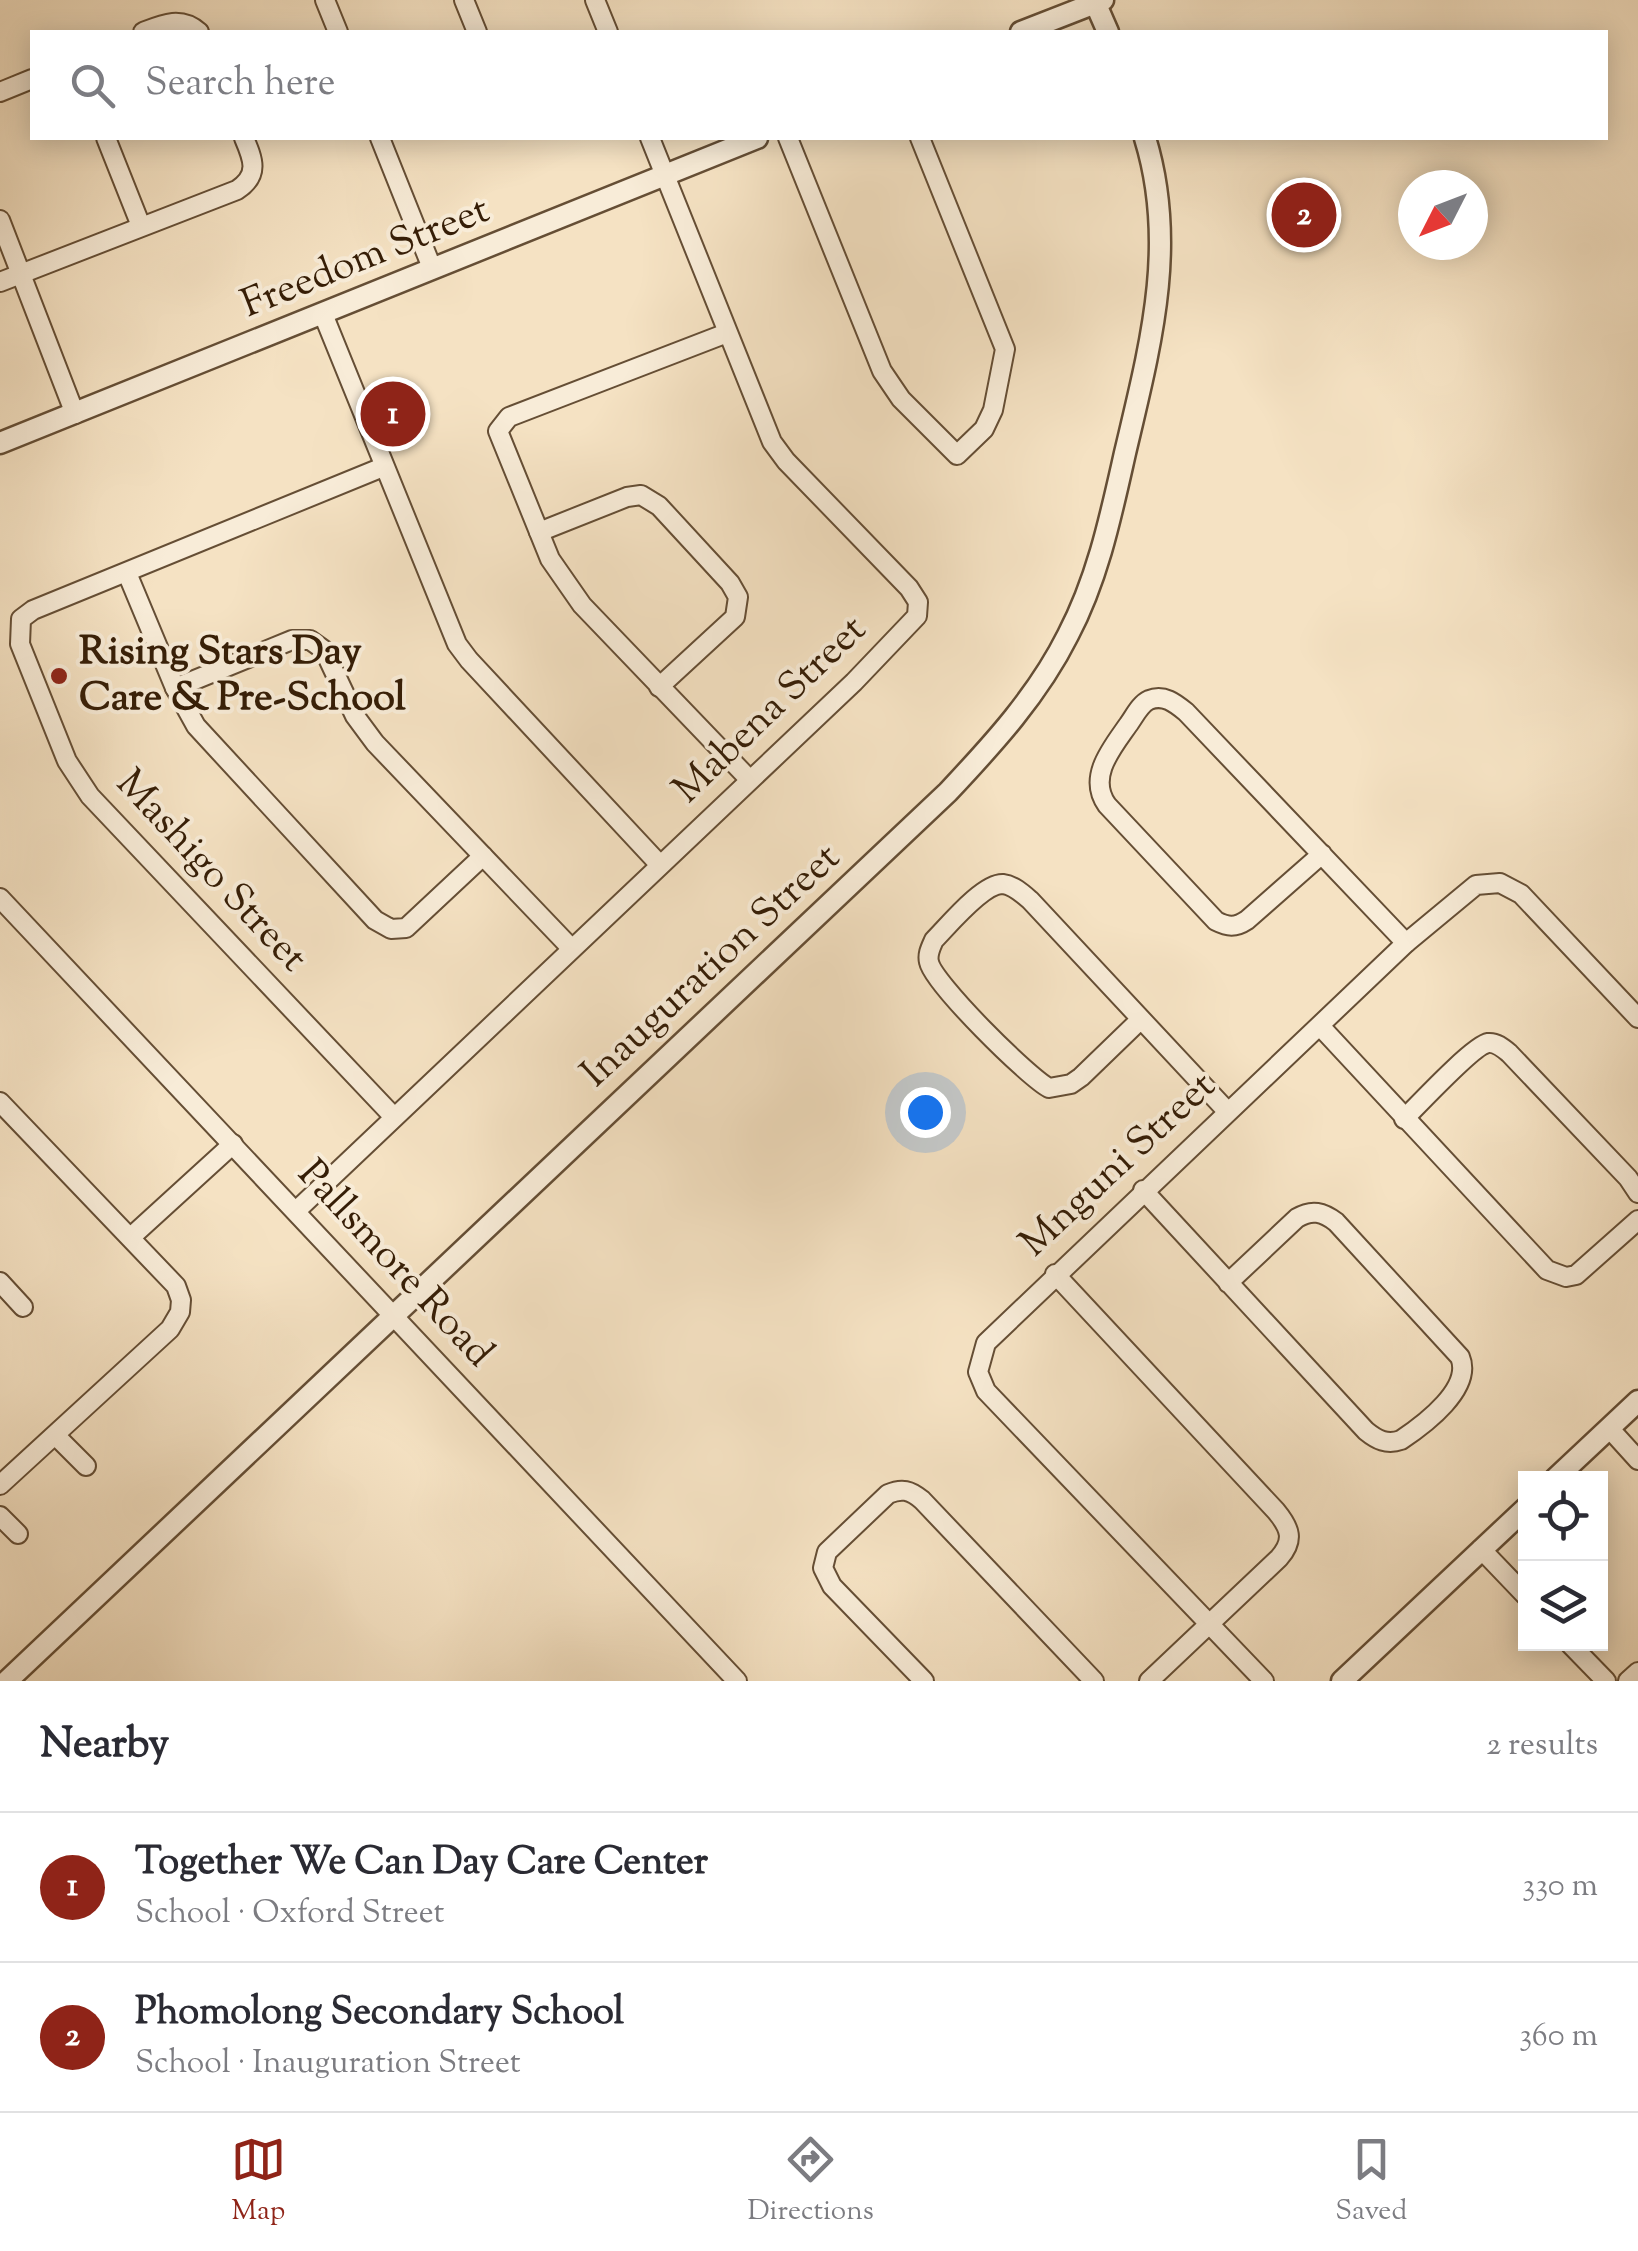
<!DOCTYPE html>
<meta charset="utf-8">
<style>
body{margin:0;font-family:"Sorts Mill Goudy",serif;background:#f2f2f3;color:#2b2b33}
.controls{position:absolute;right:30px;bottom:30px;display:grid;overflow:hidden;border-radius:0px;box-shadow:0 5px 25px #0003}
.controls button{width:90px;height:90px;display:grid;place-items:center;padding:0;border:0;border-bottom:2px solid #e1e1e2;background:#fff;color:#2b2b33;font:50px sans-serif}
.compass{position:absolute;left:1398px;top:170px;width:90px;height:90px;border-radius:50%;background:#fff;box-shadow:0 5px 25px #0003;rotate:228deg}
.you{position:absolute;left:925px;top:1112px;width:35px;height:35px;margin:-25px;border:8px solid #fff;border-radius:50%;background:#1a73e8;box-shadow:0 0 0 15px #1a73e833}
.badge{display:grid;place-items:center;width:65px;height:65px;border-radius:50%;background:#8f2418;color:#fff;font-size:32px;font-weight:700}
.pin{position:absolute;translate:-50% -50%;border:5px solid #fff;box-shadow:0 2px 10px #0006}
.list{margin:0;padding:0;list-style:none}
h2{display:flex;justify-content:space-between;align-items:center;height:130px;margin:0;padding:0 40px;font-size:42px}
h2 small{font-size:32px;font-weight:400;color:#7c7c81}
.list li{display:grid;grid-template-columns:65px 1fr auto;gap:30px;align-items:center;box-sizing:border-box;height:150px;padding:0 40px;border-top:2px solid #e1e1e2}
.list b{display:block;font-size:38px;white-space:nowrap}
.list p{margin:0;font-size:32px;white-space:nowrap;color:#7c7c81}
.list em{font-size:32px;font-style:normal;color:#7c7c81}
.icon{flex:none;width:55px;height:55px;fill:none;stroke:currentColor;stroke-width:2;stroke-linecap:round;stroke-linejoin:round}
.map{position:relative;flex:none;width:1638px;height:1681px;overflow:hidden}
.search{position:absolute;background:#fff;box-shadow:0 5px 25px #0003;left:30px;right:30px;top:30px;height:110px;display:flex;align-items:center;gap:25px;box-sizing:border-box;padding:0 35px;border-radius:0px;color:#7c7c81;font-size:38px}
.sheet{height:430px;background:#fff}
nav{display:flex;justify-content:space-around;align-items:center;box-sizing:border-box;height:140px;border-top:2px solid #e1e1e2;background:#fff;font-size:28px;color:#7c7c81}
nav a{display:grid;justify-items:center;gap:5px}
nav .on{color:#8f2418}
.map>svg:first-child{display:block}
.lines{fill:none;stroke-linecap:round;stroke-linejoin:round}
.minor-casing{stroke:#654e35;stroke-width:22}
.tertiary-casing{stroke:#654e35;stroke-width:25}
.minor{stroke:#f8ecd8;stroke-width:18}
.tertiary{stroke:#f8ecd8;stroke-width:20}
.poi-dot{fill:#8f2418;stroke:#f8ecd8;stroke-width:4}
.labels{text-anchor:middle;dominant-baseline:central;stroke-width:8;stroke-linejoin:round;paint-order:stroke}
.street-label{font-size:40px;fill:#351d06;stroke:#f8ecd8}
.poi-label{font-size:40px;font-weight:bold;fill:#351d06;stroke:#f8ecd8;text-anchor:start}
</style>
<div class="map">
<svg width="1638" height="1681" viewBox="0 0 1638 1681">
<rect width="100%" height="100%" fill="#f5e2c3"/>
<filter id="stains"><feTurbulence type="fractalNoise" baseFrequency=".002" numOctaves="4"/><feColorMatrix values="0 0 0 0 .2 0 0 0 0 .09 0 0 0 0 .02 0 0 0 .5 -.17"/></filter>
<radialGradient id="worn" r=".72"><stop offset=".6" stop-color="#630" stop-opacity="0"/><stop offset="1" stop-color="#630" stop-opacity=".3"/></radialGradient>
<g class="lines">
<g class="minor-casing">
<g id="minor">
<polyline points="325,0 338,32"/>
<polyline points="464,0 477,32"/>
<polyline points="595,0 608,32"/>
<path d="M143 32C163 24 181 16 199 32"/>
<polyline points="0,92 32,79"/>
<polyline points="106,138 141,226"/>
<polyline points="380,138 432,268"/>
<polyline points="788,138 882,371 901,399 957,455 984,429 993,410 1005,349 920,138"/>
<polyline points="0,220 75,414"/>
<path d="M0 282 237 190C260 175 253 159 244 138"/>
<polyline points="323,314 457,644 469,660 660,865"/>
<polyline points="727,333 509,417 498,431 550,559 582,605 749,779"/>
<polyline points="383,467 33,610 21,619 20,644 67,761 90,796 393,1116"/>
<polyline points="539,532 627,497 641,495 659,506 730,583 738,597 735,617 659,687"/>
<polyline points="127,573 175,688 196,726 375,920 391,929 406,928 483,856"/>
<polyline points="175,688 292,640 310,640 324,650 355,716 375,743 571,948"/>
<path d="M1322 854 1247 920C1235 928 1228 927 1216 921L1107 805C1087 777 1112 748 1128 725 1134 717 1140 704 1149 700 1164 694 1175 703 1186 712L1406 943"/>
<polyline points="0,898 737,1681"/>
<path d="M1141 1019 1081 1077 1071 1084 1049 1088C1028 1077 933 983 929 962 927 954 931 947 934 940 948 926 983 883 1003 884 1013 885 1022 893 1030 900L1227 1111"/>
<polyline points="1320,1026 1547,1270 1566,1277 1576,1275 1638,1220"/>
<polyline points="0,1102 176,1286 181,1300 180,1312 170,1329 0,1485"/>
<path d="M1404 1119C1418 1105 1474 1045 1488 1043 1496 1042 1503 1048 1509 1053L1628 1178 1638 1193"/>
<path d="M1143 1190 1366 1431C1377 1440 1387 1445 1401 1440 1425 1424 1473 1388 1460 1357L1336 1222C1323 1212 1312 1209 1297 1218L1228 1283"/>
<polyline points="296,1211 854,682 917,616 918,602 909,588 786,461 772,442 650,138"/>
<polyline points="131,1237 233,1144"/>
<path d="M1055 1274 1276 1511C1290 1528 1295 1540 1279 1558L1149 1681"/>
<polyline points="0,1282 23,1307"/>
<polyline points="1609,1428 1638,1460"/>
<polyline points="56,1436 86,1466"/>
<polyline points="0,1516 18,1534"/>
<polyline points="1481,1549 1526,1596"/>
<polyline points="1570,1644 1606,1681"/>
<path d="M924 1681 832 1586 823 1568 827 1552 888 1494C902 1488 910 1490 922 1500L1094 1681"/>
<polyline points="1264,1681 986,1391 978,1372 986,1343 1406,943 1476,885 1500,883 1521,894 1638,1018"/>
<polyline points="1628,1681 1638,1672"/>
</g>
</g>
<g class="tertiary-casing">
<g id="tertiary">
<polyline points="1094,0 1108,32"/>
<polyline points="1021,32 1103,0"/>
<polyline points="0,443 757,138"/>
<polyline points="1556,1478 1638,1401"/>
<path d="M7 1681 948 792C994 743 1038 695 1068 635 1098 578 1111 515 1125 453 1150 347 1178 245 1145 138"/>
<polyline points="1342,1681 1526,1508"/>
</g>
</g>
<use href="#minor" class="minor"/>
<use href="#tertiary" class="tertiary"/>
</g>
<circle class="poi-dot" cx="59" cy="676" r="10"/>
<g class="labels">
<g class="street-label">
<text transform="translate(366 259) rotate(-22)">Freedom Street</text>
<text transform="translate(771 711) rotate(-44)">Mabena Street</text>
<text transform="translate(210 872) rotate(47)">Mashigo Street</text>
<text transform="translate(712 967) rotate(-43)">Inauguration Street</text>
<text transform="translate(1119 1166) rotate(-43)">Mnguni Street</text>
<text transform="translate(394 1265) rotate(47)">Pallsmore Road</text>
</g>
<g class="poi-label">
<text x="79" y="653">Rising Stars Day<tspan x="79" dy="46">Care &amp; Pre-School</tspan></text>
</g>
</g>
<rect width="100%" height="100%" filter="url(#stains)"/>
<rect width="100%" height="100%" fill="url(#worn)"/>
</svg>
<div class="controls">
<button><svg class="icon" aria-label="locate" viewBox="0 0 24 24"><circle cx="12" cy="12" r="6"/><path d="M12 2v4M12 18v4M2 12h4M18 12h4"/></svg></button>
<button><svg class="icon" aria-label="layers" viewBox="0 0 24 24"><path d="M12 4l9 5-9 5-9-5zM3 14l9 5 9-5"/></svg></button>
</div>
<svg class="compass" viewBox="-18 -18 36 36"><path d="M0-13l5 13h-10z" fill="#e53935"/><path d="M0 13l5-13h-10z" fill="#7c7c81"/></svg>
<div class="you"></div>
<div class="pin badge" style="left:393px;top:414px">1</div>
<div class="pin badge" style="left:1304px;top:215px">2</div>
<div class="search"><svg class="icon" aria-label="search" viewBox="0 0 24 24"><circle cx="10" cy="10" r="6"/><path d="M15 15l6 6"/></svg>Search here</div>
</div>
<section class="sheet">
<h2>Nearby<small>2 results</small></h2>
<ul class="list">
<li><span class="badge">1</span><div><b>Together We Can Day Care Center</b><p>School · Oxford Street</p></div><em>330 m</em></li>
<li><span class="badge">2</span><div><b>Phomolong Secondary School</b><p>School · Inauguration Street</p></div><em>360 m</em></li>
</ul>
</section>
<nav>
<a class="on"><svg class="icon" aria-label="map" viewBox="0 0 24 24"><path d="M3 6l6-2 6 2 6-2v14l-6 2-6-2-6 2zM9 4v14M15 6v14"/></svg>Map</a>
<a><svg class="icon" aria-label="directions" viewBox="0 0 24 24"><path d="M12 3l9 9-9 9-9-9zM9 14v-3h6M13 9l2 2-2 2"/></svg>Directions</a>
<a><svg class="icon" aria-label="saved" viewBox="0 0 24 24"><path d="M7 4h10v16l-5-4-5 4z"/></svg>Saved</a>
</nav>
